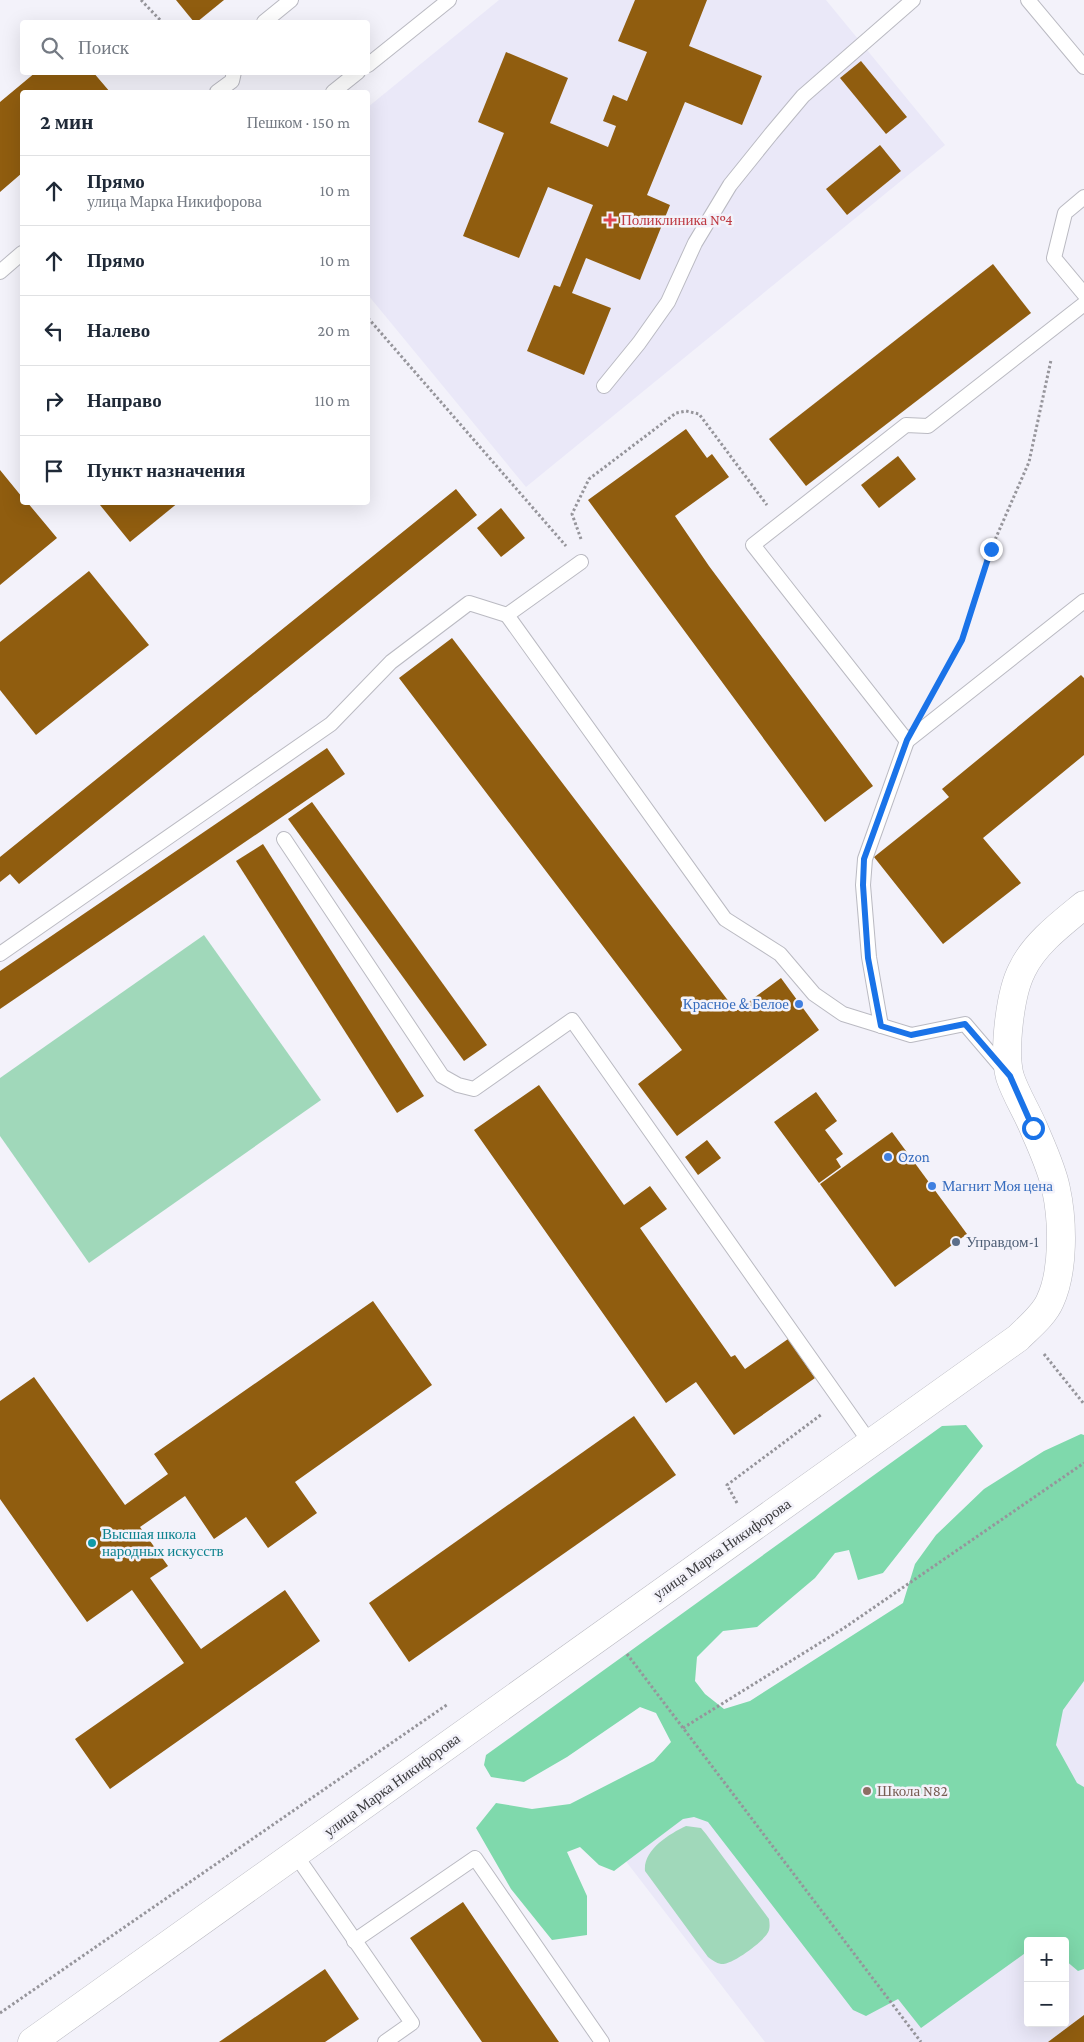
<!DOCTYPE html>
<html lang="ru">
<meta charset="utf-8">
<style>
body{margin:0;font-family:"Crimson Pro",serif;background:#f2f2f3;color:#1f2937}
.controls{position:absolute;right:15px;bottom:15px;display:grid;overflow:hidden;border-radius:5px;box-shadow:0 5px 20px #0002}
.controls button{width:45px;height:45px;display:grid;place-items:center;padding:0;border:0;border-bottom:1px solid #e0e1e3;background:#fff;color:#1f2937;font:25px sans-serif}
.stop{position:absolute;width:15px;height:15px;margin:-11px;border:4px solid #1a73e8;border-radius:50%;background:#fff}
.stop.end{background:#1a73e8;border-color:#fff;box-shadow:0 1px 5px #0008}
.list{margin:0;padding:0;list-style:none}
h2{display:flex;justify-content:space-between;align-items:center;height:65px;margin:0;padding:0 20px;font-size:21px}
h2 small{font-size:16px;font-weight:400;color:#747a83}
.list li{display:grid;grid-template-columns:32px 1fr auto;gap:15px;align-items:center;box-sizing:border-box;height:70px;padding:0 20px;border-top:1px solid #e0e1e3}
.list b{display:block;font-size:19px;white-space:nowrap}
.list p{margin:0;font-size:16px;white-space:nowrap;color:#747a83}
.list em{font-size:16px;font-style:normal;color:#747a83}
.icon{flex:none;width:28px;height:28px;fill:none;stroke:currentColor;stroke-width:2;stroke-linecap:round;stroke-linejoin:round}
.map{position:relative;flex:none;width:1084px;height:2042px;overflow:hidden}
.search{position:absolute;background:#fff;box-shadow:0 5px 20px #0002;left:20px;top:20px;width:350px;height:55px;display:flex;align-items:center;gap:12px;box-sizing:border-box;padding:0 18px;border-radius:5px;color:#747a83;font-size:19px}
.panel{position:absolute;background:#fff;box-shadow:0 5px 20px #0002;left:20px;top:90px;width:350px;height:415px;border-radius:5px}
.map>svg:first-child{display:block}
.built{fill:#eae8f8;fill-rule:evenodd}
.green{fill:#a0d8ba}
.forest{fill:#7fd9ac}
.building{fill:#905d0f}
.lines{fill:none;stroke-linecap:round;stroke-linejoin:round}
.service-casing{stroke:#babac2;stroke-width:16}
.minor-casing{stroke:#babac2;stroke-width:29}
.path{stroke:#96959b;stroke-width:3;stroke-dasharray:2.5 2.5;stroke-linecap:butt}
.service{stroke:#fff;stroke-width:14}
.minor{stroke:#fff;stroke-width:28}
.route{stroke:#1a73e8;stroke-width:6}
.health-dot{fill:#e0444e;stroke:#f3f2fa;stroke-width:2}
.shop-dot{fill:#3f7fe0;stroke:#f3f2fa;stroke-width:2}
.service-dot{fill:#5c6f8a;stroke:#f3f2fa;stroke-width:2}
.culture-dot{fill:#0f9aa8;stroke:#f3f2fa;stroke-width:2}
.education-dot{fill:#8d6e63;stroke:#f3f2fa;stroke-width:2}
.labels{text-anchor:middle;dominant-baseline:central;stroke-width:5;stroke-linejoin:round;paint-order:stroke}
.health-label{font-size:15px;fill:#be3a42;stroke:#f3f2fa;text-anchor:start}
.shop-label{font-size:15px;fill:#366cbe;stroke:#f3f2fa;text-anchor:start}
.service-label{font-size:15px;fill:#4e5e75;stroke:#f3f2fa;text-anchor:start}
.culture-label{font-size:15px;fill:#0d838f;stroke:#f3f2fa;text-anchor:start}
.street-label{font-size:15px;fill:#3a3a3d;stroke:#f3f2fa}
.education-label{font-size:15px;fill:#785e54;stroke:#f3f2fa;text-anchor:start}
</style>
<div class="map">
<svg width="1084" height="2042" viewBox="0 0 1084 2042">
<rect width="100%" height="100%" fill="#f3f2fa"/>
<g class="built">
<polygon points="499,0 826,0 945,145 526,487 368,295 368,107"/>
<path d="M1084 1506V2042H765L598 1825ZM1028 1941H1065V2023H1028Z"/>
</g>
<g class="green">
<polygon points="204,935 321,1100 89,1263 0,1136 0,1078"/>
<path d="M686 1826 701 1828 706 1834 769 1919C770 1925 770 1930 767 1934 761 1943 732 1965 721 1964 716 1963 712 1960 708 1957L645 1871C643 1850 669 1834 686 1826Z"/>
</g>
<polygon class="forest" points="966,1425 983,1446 883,1573 858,1580 849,1550 835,1553 815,1578 757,1627 723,1631 697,1657 695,1681 705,1694 724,1709 750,1701 903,1603 915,1564 936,1535 984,1489 1044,1451 1081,1434 1084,1435 1084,1681 1063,1710 1056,1745 1077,1783 1084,1787 1084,1969 1078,1971 1065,1960 1065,1941 1028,1941 1028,1951 921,2028 898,1999 866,2016 853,2010 708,1822 694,1817 683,1819 614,1871 599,1865 580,1847 567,1852 587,1896 587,1935 552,1940 511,1889 476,1828 496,1803 532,1809 570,1804 654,1761 671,1742 656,1713 640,1707 567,1757 524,1782 491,1777 484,1765 486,1755 942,1426"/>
<g class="building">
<polygon points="176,0 224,0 197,22 194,22"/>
<polygon points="635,0 707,0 689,46 762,76 742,125 685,102 647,195 670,205 640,280 586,258 572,293 611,308 584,375 527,351 554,285 560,287 593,205 548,187 519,258 463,236 504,133 478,122 506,52 568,78 550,123 608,147 616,126 603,121 613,95 627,101 647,52 618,41"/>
<polygon points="861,61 907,117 886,134 840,78"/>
<polygon points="36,72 93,72 110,92 22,92 22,173 0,192 0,102"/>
<polygon points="880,145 901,171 847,215 826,189"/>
<polygon points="993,264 1031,313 806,486 769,439"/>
<polygon points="686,429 707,458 712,454 729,477 675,516 709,566 873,786 825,822 588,500"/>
<polygon points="898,456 916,479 879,508 861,485"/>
<polygon points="0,470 22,497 22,502 27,502 57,538 0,585"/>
<polygon points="456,489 477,515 19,884 10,874 0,882 0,857"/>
<polygon points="102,502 179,502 130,542 100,505"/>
<polygon points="501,508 525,538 501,557 477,528"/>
<polygon points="89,571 149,645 36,735 0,690 0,642"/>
<polygon points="452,638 736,1011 781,978 819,1030 677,1136 638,1084 682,1050 399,678"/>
<polygon points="1081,675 1084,678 1084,755 983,838 1021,883 943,944 874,857 949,797 942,789"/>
<polygon points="327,748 345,774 0,1009 0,971"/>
<polygon points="312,802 487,1045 464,1061 288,819"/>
<polygon points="263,844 424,1096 397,1113 236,861"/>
<polygon points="539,1085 624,1205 650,1186 667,1209 640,1228 731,1357 735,1355 745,1369 788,1339 815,1378 734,1435 696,1382 666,1403 474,1130"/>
<polygon points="816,1092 837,1121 825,1130 843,1154 836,1159 841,1167 819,1183 774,1122"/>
<polygon points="892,1132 967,1234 895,1287 820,1184"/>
<polygon points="707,1140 721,1158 698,1175 685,1157"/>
<polygon points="373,1301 432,1385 295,1482 317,1513 268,1548 246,1517 214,1539 185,1496 140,1527 168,1566 150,1578 201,1649 285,1590 320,1641 110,1789 75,1739 184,1663 132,1590 87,1622 0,1499 0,1401 34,1377 125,1505 168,1474 154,1454"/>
<polygon points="634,1416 676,1475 409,1662 369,1603"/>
<polygon points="463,1902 486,1936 559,2042 482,2042 410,1938"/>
<polygon points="325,1969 359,2019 325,2042 219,2042"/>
<polygon points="1084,2015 1084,2042 1048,2042"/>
</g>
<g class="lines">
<g class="service-casing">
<g id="service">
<polyline points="1028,0 1084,67"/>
<polyline points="264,22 291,0"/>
<polyline points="368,65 449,0"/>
<polyline points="217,92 232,81 234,72"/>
<polyline points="333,92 358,72"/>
<polyline points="1084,197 1065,213 1054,258 1084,294"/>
<polyline points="0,272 22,253"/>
<polyline points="1084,304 928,426 906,425 753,545 907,741 1084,601"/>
<polyline points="604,386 639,343 668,302 695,243 730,185 771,134 803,96 913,0"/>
<polyline points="581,562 507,615 725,919 780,954 814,994 843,1014 911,1035 965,1024 1006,1072"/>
<polyline points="284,839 442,1076 458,1085 474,1089 572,1020 871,1444"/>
<polyline points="0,954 331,724 391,662 469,603 507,615"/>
<polyline points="881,1026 869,957 863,885 865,859 907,741"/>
<polyline points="295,1854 412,2023 385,2042"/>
<polyline points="354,1941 475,1858 602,2042"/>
</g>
</g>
<g class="minor-casing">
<path id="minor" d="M32 2042 1018 1338C1029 1327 1044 1315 1050 1301 1064 1271 1063 1221 1056 1189 1052 1169 1042 1148 1034 1129 1027 1112 1016 1095 1010 1077 1003 1052 1010 993 1022 970 1034 944 1062 923 1084 905"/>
</g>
<g class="path">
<polyline points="141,0 162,22"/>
<polyline points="368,318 566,546"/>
<polyline points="581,539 572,514 589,479 676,413 686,411 699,414 767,505"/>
<polyline points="936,687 962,640 991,549 1029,462 1051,360"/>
<polyline points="1044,1354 1084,1404"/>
<polyline points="737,1503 727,1485 822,1414"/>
<polyline points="627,1654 921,2042"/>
<polyline points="683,1728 844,1628 1084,1463"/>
<polyline points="0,2013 448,1704"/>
</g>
<use href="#service" class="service"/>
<use href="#minor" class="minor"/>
</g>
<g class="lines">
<polyline class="route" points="991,549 962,640 907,740 864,859 863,885 868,958 881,1026 911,1035 965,1024 1010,1076 1033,1128"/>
</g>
<path class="health-dot" d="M607.5 212.5h5v5h5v5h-5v5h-5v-5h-5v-5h5z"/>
<g class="shop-dot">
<circle cx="799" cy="1004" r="5"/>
<circle cx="888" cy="1157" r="5"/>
<circle cx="932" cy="1186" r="5"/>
</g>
<circle class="service-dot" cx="956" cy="1242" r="5"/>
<circle class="culture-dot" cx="92" cy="1543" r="5"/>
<circle class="education-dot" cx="867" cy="1791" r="5"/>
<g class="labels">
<g class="health-label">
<text x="621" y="220">Поликлиника №4</text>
</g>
<g class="shop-label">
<text x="789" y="1004" text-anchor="end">Красное &amp; Белое</text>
<text x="898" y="1157">Ozon</text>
<text x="942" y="1186">Магнит Моя цена</text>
</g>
<g class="service-label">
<text x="966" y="1242">Управдом-1</text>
</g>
<g class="culture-label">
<text x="102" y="1534">Высшая школа<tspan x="102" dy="17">народных искусств</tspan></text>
</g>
<g class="street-label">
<text transform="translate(722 1549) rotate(-35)">улица Марка Никифорова</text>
<text transform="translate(392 1785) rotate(-36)">улица Марка Никифорова</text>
</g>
<g class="education-label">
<text x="877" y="1791">Школа N82</text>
</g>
</g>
</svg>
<div class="controls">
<button>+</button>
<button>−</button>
</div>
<div class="stop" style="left:1033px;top:1128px"></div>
<div class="stop end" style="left:991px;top:549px"></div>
<div class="search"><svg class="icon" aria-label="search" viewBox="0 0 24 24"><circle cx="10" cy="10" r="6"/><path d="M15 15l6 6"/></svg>Поиск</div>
<section class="panel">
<h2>2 мин<small>Пешком · 150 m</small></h2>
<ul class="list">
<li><svg class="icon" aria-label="ahead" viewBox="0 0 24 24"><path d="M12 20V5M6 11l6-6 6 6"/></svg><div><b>Прямо</b><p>улица Марка Никифорова</p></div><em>10 m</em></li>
<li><svg class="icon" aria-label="ahead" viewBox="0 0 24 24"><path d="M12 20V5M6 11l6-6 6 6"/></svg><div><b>Прямо</b></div><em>10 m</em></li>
<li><svg class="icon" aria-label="left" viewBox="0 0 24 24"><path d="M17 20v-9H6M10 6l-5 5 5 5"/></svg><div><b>Налево</b></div><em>20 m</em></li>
<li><svg class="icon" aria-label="right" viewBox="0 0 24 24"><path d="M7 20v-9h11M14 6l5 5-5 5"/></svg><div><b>Направо</b></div><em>110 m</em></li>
<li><svg class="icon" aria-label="arrive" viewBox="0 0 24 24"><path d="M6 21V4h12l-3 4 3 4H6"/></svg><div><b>Пункт назначения</b></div></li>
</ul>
</section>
</div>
